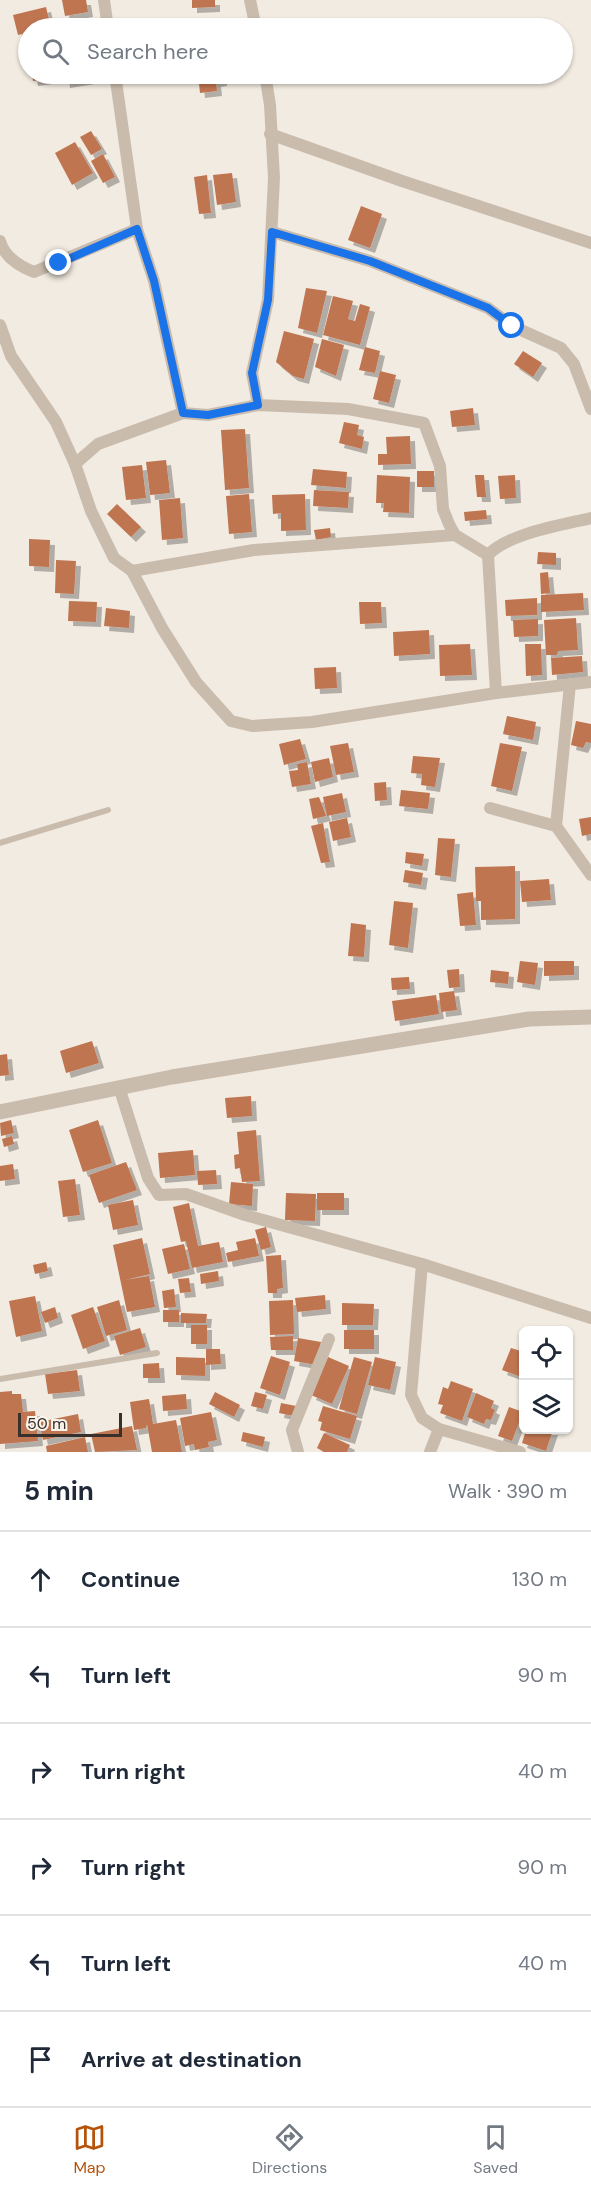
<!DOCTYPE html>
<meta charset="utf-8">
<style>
body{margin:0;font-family:"DM Sans",sans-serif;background:#f2f2f3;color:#1f2937}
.controls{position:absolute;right:18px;bottom:18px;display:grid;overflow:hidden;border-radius:9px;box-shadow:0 2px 4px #0004}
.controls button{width:54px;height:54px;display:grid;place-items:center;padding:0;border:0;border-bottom:2px solid #e0e1e3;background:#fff;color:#1f2937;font:30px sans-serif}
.scale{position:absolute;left:18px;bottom:15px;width:104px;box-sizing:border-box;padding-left:6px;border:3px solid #39302b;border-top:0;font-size:16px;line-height:21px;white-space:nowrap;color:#39302b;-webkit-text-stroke:4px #faf5ed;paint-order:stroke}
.stop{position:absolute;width:18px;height:18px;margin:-14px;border:4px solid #1a73e8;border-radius:50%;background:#fff}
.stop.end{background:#1a73e8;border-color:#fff;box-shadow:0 2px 6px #0008}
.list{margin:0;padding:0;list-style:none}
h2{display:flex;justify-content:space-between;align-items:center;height:78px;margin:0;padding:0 24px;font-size:26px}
h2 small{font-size:20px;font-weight:400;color:#747a83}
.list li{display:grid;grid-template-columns:39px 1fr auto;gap:18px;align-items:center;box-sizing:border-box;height:96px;padding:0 24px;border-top:2px solid #e0e1e3}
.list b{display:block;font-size:22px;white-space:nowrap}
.list em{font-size:20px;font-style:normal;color:#747a83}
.icon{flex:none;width:33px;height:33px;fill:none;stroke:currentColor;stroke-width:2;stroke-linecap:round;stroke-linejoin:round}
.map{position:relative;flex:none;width:591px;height:1452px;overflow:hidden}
.search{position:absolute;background:#fff;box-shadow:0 2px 4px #0004;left:18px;right:18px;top:18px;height:66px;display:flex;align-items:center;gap:15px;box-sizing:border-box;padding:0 21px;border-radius:33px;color:#747a83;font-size:22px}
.sheet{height:654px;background:#fff}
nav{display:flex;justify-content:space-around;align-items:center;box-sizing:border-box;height:84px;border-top:2px solid #e0e1e3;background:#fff;font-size:16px;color:#747a83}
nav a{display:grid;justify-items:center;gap:3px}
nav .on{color:#b45309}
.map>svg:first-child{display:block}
.building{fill:#c07451;filter:url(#shadow)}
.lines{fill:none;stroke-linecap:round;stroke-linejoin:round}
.service{stroke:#cabcad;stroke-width:6}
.minor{stroke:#cabcad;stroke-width:12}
.tertiary{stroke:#cabcad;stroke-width:15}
.route{stroke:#1a73e8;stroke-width:8}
</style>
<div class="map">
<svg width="591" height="1452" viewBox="0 0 591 1452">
<defs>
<filter id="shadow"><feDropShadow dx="5" dy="5" stdDeviation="0" flood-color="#0004"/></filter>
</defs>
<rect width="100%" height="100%" fill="#f2ebe1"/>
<g class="building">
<polygon points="62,0 86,0 88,12 65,16"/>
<polygon points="192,0 215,0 215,7 192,8"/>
<polygon points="46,7 51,28 28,28 28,40 26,33 18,35 13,15"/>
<polygon points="32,74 55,74 56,78 33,81"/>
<polygon points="64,74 90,74 90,79 65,83"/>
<polygon points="198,74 222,74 222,81 216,82 217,91 200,93"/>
<polygon points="91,131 102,149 91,155 80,137"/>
<polygon points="75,142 93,173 72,185 55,153"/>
<polygon points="103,154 115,177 103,183 91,161"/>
<polygon points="232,173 236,202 217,205 213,175"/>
<polygon points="207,175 211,213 199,214 194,177"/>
<polygon points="361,206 382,214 370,248 348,240"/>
<polygon points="306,288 327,291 317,333 298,328"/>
<polygon points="333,296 353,301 348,319 355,321 360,304 370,307 360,345 323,335"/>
<polygon points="284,331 314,339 304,379 293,376 276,362"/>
<polygon points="322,339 344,345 336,376 315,367"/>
<polygon points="365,347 380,351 375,373 359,370"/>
<polygon points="523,351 542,363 533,377 514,364"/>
<polygon points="380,371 396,375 389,403 373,399"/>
<polygon points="473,408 475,425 452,427 450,411"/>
<polygon points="344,422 359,425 357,435 364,437 362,449 339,443"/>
<polygon points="245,429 249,488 225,490 221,430"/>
<polygon points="410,436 411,464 378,465 378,454 387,454 386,437"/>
<polygon points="166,460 170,493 150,495 146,462"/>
<polygon points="142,465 146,498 126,500 122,467"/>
<polygon points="313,469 347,472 346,488 311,485"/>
<rect x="417" y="471" width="17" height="16"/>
<polygon points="377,475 410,477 409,513 383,512 384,503 376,503"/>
<polygon points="475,475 484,475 486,497 477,497"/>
<polygon points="515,475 516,498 500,499 498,476"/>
<polygon points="314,490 349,492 348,508 313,506"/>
<polygon points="249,494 252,532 229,534 226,496"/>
<polygon points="305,494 306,530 281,531 281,513 273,514 272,495"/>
<polygon points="180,498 183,538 162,540 159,500"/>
<polygon points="117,504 141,527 131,537 107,514"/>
<polygon points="486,510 487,519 465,521 464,512"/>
<polygon points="330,528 331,537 316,540 314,530"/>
<polygon points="29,539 50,540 49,567 29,566"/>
<polygon points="538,552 556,553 556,565 537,564"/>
<polygon points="56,560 76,561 74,594 55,593"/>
<polygon points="548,572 550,593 541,594 540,573"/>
<polygon points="583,593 584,610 541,612 541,595"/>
<polygon points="537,598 537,615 506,616 505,600"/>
<polygon points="69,601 97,602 96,622 68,621"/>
<polygon points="359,602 381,602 382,623 360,624"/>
<polygon points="106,608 130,611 129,628 104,626"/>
<polygon points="576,618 578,650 558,651 557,655 546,655 544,620"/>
<polygon points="538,619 538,636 514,637 513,620"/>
<polygon points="429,630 430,654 394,656 393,632"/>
<polygon points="470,644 472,675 440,676 439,645"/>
<polygon points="525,644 541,644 542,675 526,676"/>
<polygon points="582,656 583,672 552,675 551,658"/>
<polygon points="336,667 337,688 315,689 314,668"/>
<polygon points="507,716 536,722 533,740 503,734"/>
<polygon points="576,721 591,724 591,743 586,742 583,748 571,745"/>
<polygon points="300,739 306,759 284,765 279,744"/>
<polygon points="348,743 354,772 336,775 330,746"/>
<polygon points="500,743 522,747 512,791 491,786"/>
<polygon points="413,756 440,758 435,787 421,785 422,774 411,773"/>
<polygon points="329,758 333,777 315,782 311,762"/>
<polygon points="307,762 311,784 292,787 289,771 298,770 297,764"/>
<polygon points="386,782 387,800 375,801 374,783"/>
<polygon points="401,790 430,793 428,809 399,806"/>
<polygon points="342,793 346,812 327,816 323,797"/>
<polygon points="319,797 326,816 313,819 309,799"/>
<polygon points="591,817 591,834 582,836 579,819"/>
<polygon points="347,818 351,837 333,841 329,822"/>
<polygon points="323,823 330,862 321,863 311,826"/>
<polygon points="438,838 455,839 451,877 435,875"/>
<polygon points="406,852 424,854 422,866 405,863"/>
<polygon points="515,866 515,919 481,920 481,901 476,901 475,867"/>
<polygon points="405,870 423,873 421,885 403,882"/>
<polygon points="549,879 551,900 522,902 520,881"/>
<polygon points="473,892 476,925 460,926 457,894"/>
<polygon points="394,901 413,903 408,948 389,945"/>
<polygon points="351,923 366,925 364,957 348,956"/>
<polygon points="520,961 538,963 535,985 517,982"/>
<polygon points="544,961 574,961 574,975 544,976"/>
<polygon points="459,969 460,987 449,988 447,970"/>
<polygon points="491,970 509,972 508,984 490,982"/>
<polygon points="409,977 410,989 392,990 391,978"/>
<polygon points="454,991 457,1010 441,1012 439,993"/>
<polygon points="436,995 439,1014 395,1021 392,1001"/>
<polygon points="92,1041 99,1063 66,1073 60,1051"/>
<polygon points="7,1054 9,1075 0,1076 0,1055"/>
<polygon points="251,1096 252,1116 227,1118 225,1098"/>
<polygon points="11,1120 14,1133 1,1136 0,1123"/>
<polygon points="98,1120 112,1163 83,1172 69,1130"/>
<polygon points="256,1130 260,1181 242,1182 240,1168 235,1169 234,1155 239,1154 237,1132"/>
<polygon points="12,1136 14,1144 4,1147 2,1139"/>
<polygon points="193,1150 195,1175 160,1178 158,1153"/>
<polygon points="126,1162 137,1190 99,1203 89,1175"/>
<polygon points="13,1164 15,1179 0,1181 0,1166"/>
<polygon points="216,1170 217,1184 198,1185 197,1171"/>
<polygon points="75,1179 80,1215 63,1217 58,1181"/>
<polygon points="231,1182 253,1184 252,1206 229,1204"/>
<polygon points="286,1193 316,1194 315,1221 285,1220"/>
<rect x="317" y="1193" width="27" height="17"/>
<polygon points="133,1200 138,1225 113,1230 108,1205"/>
<polygon points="189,1203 198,1246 219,1242 223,1262 192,1268 186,1241 181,1242 173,1207"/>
<polygon points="266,1227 271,1247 261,1250 255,1230"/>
<polygon points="142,1238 150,1274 125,1280 149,1276 155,1307 127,1312 113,1245"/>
<polygon points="255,1238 259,1256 228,1262 226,1253 238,1250 236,1242"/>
<polygon points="184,1244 190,1269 168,1274 162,1249"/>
<polygon points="281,1255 283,1288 277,1289 277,1293 268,1293 266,1256"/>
<polygon points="46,1262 48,1271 35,1274 33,1265"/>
<polygon points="218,1271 219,1281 201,1284 200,1274"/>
<polygon points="189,1278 191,1292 180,1293 178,1279"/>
<polygon points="174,1289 176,1307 164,1308 162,1291"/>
<polygon points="325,1295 326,1309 297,1312 295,1298"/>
<polygon points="35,1296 42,1331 16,1337 9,1301"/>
<polygon points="119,1300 127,1330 106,1336 97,1307"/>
<polygon points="293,1300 294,1334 270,1335 269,1301"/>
<polygon points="342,1303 374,1304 373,1325 342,1325"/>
<polygon points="55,1307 58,1318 45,1323 41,1312"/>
<polygon points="93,1307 105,1341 83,1349 71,1315"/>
<rect x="163" y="1310" width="16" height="12"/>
<polygon points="181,1313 207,1314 206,1323 181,1323"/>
<rect x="191" y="1325" width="16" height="19"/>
<polygon points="140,1328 146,1347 120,1355 114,1336"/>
<rect x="344" y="1330" width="30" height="19"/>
<polygon points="293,1336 293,1350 271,1350 270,1337"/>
<polygon points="298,1338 321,1342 317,1365 294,1361"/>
<polygon points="511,1348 524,1352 524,1378 502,1370"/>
<polygon points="206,1349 220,1349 221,1364 206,1365"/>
<polygon points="271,1356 290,1362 280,1395 260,1388"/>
<polygon points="176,1357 205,1358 205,1376 176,1375"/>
<polygon points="328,1357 349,1366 332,1404 311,1395"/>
<polygon points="354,1357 372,1362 357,1414 339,1409"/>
<polygon points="375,1357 396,1362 390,1390 368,1385"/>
<polygon points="159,1363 160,1378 143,1378 143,1364"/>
<polygon points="77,1370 80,1391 48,1394 45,1374"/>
<polygon points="451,1381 473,1389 462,1421 440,1413 443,1405 438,1404 443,1387 448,1389"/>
<polygon points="12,1391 12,1394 21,1394 23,1412 35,1411 38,1441 0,1444 0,1392"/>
<polygon points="215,1392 240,1405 234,1417 209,1404"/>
<polygon points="255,1392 267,1395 263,1409 251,1406"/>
<polygon points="476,1393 494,1401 491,1408 495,1410 491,1420 486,1419 484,1424 467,1417"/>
<polygon points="186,1394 187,1409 163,1411 162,1396"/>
<polygon points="149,1399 153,1424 176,1420 182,1452 152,1452 147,1424 146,1428 134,1430 130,1402"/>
<polygon points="281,1403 296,1406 294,1416 279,1413"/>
<polygon points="323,1406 357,1416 350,1439 320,1430 322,1422 318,1421"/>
<polygon points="509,1407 523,1412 512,1441 498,1436"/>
<polygon points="211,1412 217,1440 208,1442 209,1447 195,1450 194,1444 185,1446 180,1418"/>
<polygon points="78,1414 81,1432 43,1440 39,1422"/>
<polygon points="132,1426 137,1450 95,1452 91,1434"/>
<polygon points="526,1430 553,1430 546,1451 522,1443"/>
<polygon points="243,1432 265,1437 263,1447 241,1441"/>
<polygon points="324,1433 350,1445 347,1452 324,1452 317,1448"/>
<polygon points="85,1437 88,1452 47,1452 46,1446"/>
</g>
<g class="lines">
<g class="service">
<polyline points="0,843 108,810"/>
<polyline points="0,1379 157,1353"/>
</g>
<g class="minor">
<polyline points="104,0 108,28"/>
<polyline points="250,0 256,28"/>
<polyline points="115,74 137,229 154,281 183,413"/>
<polyline points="270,134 402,181 591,243"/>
<polyline points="272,232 370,261 488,308 512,326 561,348 574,364 591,409"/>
<path d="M0 241C4 256 19 266 34 272L137 229"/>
<polyline points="0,325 11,356 56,422 75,464"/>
<polyline points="258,405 252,373 268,300 274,178 270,105 265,74"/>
<polyline points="488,555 455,535 449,524 443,509 440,466 424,423 348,409 258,405 208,415 183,413 98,444 75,464 91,511 114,558 132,571 162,628 196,682 231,721 252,726 312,722 496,693 591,682"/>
<polyline points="488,555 496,693"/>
<path d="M488 555C509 533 562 525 591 518"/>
<polyline points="132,571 254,550 455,535"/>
<polyline points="490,808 556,826 591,875"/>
<polyline points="556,826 570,684"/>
<polyline points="119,1087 148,1178 159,1195 186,1194 245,1215 422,1264 591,1318"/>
<polyline points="422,1264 411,1395 422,1418 439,1429 520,1452"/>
<polyline points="298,1452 292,1430 329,1339"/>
<polyline points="430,1452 439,1429"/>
</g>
<polyline class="tertiary" points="0,1112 172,1077 529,1019 591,1017"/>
</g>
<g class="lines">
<polyline class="route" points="59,263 137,229 154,281 183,413 208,415 258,405 252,373 268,300 272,232 370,261 488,308 512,326"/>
</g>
</svg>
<div class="controls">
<button><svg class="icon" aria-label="locate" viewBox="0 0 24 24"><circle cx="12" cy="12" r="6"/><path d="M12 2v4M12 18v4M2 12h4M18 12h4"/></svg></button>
<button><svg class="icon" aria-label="layers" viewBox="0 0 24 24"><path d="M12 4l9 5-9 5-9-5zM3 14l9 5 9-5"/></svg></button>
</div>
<div class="scale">50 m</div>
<div class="stop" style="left:512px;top:326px"></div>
<div class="stop end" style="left:59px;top:263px"></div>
<div class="search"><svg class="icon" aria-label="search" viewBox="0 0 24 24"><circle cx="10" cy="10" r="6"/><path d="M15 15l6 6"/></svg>Search here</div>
</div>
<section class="sheet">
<h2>5 min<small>Walk · 390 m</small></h2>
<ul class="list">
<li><svg class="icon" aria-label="ahead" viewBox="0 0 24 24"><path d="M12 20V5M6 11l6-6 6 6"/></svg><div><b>Continue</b></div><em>130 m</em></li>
<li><svg class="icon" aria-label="left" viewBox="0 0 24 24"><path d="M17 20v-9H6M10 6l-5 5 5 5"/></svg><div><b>Turn left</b></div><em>90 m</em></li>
<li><svg class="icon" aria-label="right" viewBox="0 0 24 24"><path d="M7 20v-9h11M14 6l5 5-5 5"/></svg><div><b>Turn right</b></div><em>40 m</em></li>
<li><svg class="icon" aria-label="right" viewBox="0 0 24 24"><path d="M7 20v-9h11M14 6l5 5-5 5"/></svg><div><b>Turn right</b></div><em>90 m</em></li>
<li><svg class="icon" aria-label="left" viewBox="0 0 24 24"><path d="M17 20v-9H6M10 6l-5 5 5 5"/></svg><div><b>Turn left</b></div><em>40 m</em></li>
<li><svg class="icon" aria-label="arrive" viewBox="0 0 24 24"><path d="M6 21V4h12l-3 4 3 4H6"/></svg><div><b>Arrive at destination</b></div></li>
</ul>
</section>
<nav>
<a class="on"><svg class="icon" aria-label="map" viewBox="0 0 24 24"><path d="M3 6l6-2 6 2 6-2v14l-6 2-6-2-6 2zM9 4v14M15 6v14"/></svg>Map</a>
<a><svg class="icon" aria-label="directions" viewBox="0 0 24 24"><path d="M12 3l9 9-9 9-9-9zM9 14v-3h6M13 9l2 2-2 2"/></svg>Directions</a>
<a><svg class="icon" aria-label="saved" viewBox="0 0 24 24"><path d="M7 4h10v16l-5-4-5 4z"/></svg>Saved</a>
</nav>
